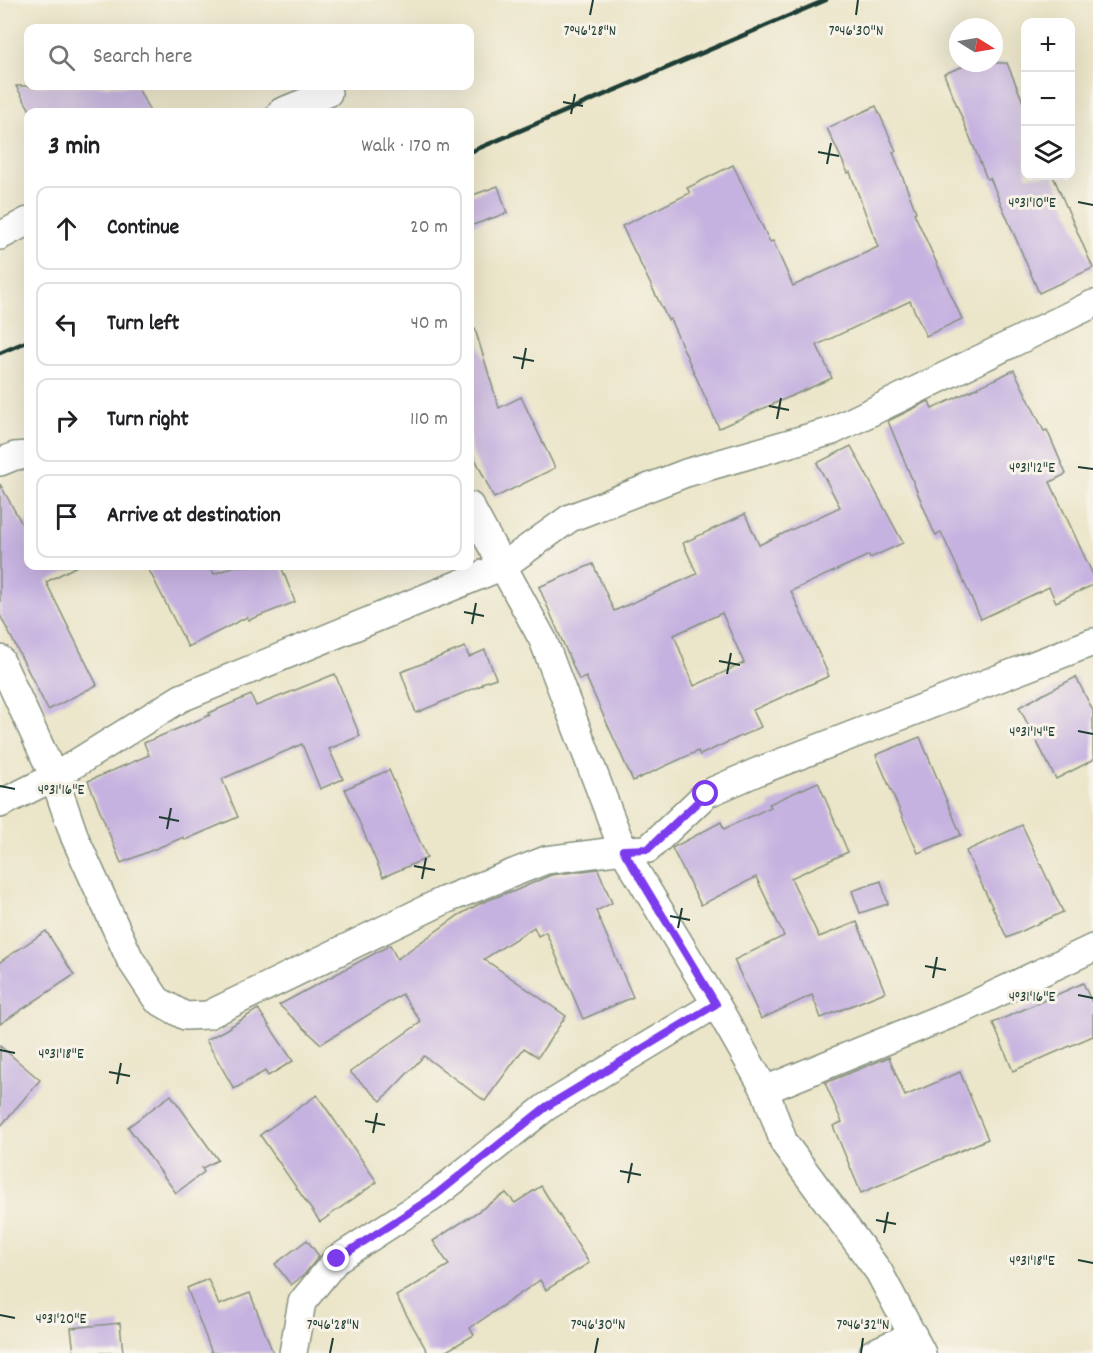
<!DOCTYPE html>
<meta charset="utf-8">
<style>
body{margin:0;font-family:Dekko,sans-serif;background:#f6f6f6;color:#202124}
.controls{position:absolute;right:18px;top:18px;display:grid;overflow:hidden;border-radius:12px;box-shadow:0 6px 24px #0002}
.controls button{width:54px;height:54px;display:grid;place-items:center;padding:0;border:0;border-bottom:2px solid #e0e0e0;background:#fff;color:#202124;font:30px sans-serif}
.compass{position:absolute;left:949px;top:18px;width:54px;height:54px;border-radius:50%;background:#fff;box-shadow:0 6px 24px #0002;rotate:101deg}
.stop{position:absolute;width:18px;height:18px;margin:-14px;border:4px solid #7c3aed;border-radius:50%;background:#fff}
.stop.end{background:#7c3aed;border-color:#fff;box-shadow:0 2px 6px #0008}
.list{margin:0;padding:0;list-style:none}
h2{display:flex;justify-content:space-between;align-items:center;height:78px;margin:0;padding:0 24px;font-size:26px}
h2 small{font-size:20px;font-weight:400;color:#757577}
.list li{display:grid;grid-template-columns:39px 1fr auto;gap:18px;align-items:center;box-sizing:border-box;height:84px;margin:0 12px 12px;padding:0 12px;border:2px solid #e0e0e0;border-radius:12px}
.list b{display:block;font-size:22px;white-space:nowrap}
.list em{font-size:20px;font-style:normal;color:#757577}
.icon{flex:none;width:33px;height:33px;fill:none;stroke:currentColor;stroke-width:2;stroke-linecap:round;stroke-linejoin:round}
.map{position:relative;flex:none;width:1093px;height:1353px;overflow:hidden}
.search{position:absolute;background:#fff;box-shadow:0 6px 24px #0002;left:24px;top:24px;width:450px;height:66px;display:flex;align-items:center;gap:15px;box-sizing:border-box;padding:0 21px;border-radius:12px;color:#757577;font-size:22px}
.panel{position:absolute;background:#fff;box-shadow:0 6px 24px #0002;left:24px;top:108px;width:450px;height:462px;border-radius:12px}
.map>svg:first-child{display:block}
.building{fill:#c6b2e0;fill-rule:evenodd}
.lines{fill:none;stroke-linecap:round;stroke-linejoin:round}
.street-casing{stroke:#85917e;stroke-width:30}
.street{stroke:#fff;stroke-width:27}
.rail{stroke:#1f3d34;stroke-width:4.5}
.route{stroke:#7c3aed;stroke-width:8}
.ticks{fill:none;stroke:#1f3d34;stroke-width:2}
.ticks-label{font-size:15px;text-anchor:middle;fill:#1f3d34;stroke:#f7f3e8;stroke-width:6;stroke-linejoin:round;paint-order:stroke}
</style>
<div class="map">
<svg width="1093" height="1353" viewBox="0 0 1093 1353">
<rect width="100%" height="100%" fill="#f7f3e8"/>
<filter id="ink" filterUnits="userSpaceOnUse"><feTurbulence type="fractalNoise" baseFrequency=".0167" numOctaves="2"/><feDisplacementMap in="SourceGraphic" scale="12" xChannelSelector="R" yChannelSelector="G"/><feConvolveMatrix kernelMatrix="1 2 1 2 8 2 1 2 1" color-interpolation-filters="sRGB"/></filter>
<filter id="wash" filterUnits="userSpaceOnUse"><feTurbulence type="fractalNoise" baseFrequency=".008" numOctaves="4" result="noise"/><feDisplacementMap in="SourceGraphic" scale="24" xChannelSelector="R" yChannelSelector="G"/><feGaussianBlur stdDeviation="1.35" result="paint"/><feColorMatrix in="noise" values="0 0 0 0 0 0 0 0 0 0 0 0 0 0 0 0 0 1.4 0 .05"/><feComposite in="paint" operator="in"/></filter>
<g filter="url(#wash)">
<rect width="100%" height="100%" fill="#ebe5c9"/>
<g id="blocks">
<g class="building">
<polygon points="971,63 1007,63 1026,109 1026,176 1053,176 1093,268 1039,293 990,178 987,179 944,74"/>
<polygon points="16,86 137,86 150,112 31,112"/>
<polygon points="876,106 896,151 893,152 916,212 914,213 962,319 926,336 910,301 817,345 832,378 719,428 670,319 668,320 622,226 690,193 687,188 733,165 770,242 773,241 793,286 878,247 850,172 848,173 827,128"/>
<polygon points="498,186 507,213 470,226 470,196"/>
<polygon points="475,329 499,408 521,397 555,468 494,498 470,448 470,330"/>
<polygon points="1014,370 1044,431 1047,430 1066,474 1050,482 1093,575 1093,585 1056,602 1049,587 981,619 941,532 936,535 933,530 888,421 929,401 932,409"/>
<path d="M851 446 903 543 870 558 869 555 791 591 829 676 753 710 761 727 700 755 698 751 633 781 586 677 579 680 539 587 593 564 614 611 697 574 683 543 745 514 759 545 840 507 817 463ZM722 613 744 663 694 686 674 635Z"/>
<polygon points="0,484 22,524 28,520 28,566 77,566 46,582 97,685 48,710 0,615"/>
<polygon points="147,566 210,566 214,574 235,566 281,566 295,602 249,620 247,617 188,647"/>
<polygon points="465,647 469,657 485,650 496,678 482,683 482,685 416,713 401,672"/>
<polygon points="335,674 360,736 329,749 343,779 320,789 302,744 222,779 238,817 185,840 184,837 121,863 88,781 149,755 144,743 210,715 209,713 251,695 256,706"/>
<polygon points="1076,677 1093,711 1093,760 1056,779 1019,707"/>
<polygon points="920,737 961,835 918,853 876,755"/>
<polygon points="389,770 427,858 383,877 345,789"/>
<polygon points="818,782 848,852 791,878 819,937 857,922 885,992 821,1018 812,995 761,1019 734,960 784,936 756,877 701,905 672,848 721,822 724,829 771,807 769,804"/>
<polygon points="1022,825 1063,912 1007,938 966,851"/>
<polygon points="598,869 612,903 596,911 633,997 583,1019 546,932 538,936 534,927 484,959 566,1016 538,1057 524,1048 485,1101 424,1056 381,1101 350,1072 421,1022 402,994 321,1044 279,1005 390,945 397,959 459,915 481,903 509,892 510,893 551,875"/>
<polygon points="881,881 888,904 860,913 852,891"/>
<polygon points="46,931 74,975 0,1024 0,962"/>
<polygon points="1083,983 1093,1005 1093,1036 1013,1071 993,1023"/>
<polygon points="258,1009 293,1061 268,1076 265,1071 234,1089 206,1040 225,1030"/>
<polygon points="0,1046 40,1080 0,1127"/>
<polygon points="889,1057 905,1096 960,1072 988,1139 861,1193 833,1126 842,1122 825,1083"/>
<polygon points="171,1095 218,1160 202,1168 204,1172 176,1193 128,1127"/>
<polygon points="317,1095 377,1182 320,1222 260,1135"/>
<polygon points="541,1186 589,1263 546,1290 540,1280 470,1328 474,1335 443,1353 428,1353 396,1296 449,1265 433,1241 506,1193 515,1203"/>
<polygon points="307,1240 319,1256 304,1275 291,1285 275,1264"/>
<polygon points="208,1279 219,1305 250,1293 273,1353 212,1353 187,1288"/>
<polygon points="120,1323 123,1353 74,1353 71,1328"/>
</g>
</g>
</g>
<g filter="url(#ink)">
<use href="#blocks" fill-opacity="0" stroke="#85917e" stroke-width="1.5"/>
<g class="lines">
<g class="street-casing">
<g id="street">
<polyline points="281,112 328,93"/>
<polyline points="0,236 28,221"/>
<polyline points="0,462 15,456 28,455"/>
<polyline points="470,506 543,640 623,850 716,1004 765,1090 784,1143 879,1272 922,1353"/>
<polyline points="0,659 54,777 75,838 130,959 157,1000 185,1016 208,1015 445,900 546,860 623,850 648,849 706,794 759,771 1093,642"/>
<polyline points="0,804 54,777 181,698 503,566 570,518 686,473 832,431 1093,304"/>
<polyline points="765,1090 966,1008 1093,948"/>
<polyline points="293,1353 302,1302 337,1259 433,1197 546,1107 716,1004"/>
<polyline points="873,1353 913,1335"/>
</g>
</g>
<use href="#street" class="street"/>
<g class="rail">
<polyline points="470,152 826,0"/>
<polyline points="0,353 28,341"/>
</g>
</g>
</g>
<g class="lines" filter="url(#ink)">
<polyline class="route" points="337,1259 433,1197 546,1107 716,1004 623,850 648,849 706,794"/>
</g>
<path class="ticks" d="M590 15 593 0M856 15 858 0M563 102 583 106M571 114 575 94M818 152 839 156M827 164 831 143M1078 202 1093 205M513 357 534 361M522 369 526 348M769 406 789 410M777 419 781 398M1078 467 1093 469M464 612 484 616M472 624 476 603M719 661 740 665M727 674 731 653M1078 731 1093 734M0 786 15 789M159 817 179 821M167 829 171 808M414 866 435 870M422 879 426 858M670 916 690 920M678 928 682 908M925 966 946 970M933 978 937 957M1078 995 1093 998M0 1050 15 1053M109 1072 130 1076M117 1084 121 1063M365 1121 385 1125M373 1133 377 1113M620 1171 641 1175M628 1183 632 1163M876 1220 896 1224M884 1233 888 1212M1078 1260 1093 1263M0 1315 15 1318M330 1353 333 1338M595 1353 598 1338M861 1353 863 1338"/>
<g class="ticks-label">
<text x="590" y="35">7°46'28"N</text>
<text x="856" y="35">7°46'30"N</text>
<text x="1032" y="207">4°31'10"E</text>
<text x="1032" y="472">4°31'12"E</text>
<text x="1032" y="736">4°31'14"E</text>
<text x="61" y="794">4°31'16"E</text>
<text x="1032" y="1001">4°31'16"E</text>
<text x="61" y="1058">4°31'18"E</text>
<text x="1032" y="1265">4°31'18"E</text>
<text x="61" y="1323">4°31'20"E</text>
<text x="333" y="1329">7°46'28"N</text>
<text x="598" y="1329">7°46'30"N</text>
<text x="863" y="1329">7°46'32"N</text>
</g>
</svg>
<div class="controls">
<button>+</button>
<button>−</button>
<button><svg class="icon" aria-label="layers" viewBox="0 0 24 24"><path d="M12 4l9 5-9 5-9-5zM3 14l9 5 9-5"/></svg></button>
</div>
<svg class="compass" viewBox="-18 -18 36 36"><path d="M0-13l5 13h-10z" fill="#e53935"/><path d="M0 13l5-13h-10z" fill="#757577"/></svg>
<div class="stop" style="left:706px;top:794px"></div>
<div class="stop end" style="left:337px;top:1259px"></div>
<div class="search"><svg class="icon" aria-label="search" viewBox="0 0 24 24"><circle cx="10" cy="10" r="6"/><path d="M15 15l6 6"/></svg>Search here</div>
<section class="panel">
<h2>3 min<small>Walk · 170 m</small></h2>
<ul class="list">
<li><svg class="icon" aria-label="ahead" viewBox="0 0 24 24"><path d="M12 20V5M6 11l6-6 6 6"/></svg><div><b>Continue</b></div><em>20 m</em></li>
<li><svg class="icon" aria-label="left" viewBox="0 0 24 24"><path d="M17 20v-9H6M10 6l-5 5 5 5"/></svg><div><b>Turn left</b></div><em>40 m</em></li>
<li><svg class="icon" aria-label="right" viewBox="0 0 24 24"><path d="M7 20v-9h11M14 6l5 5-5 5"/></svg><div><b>Turn right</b></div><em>110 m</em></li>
<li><svg class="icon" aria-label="arrive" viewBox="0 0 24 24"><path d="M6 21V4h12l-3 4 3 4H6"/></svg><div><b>Arrive at destination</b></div></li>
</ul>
</section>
</div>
